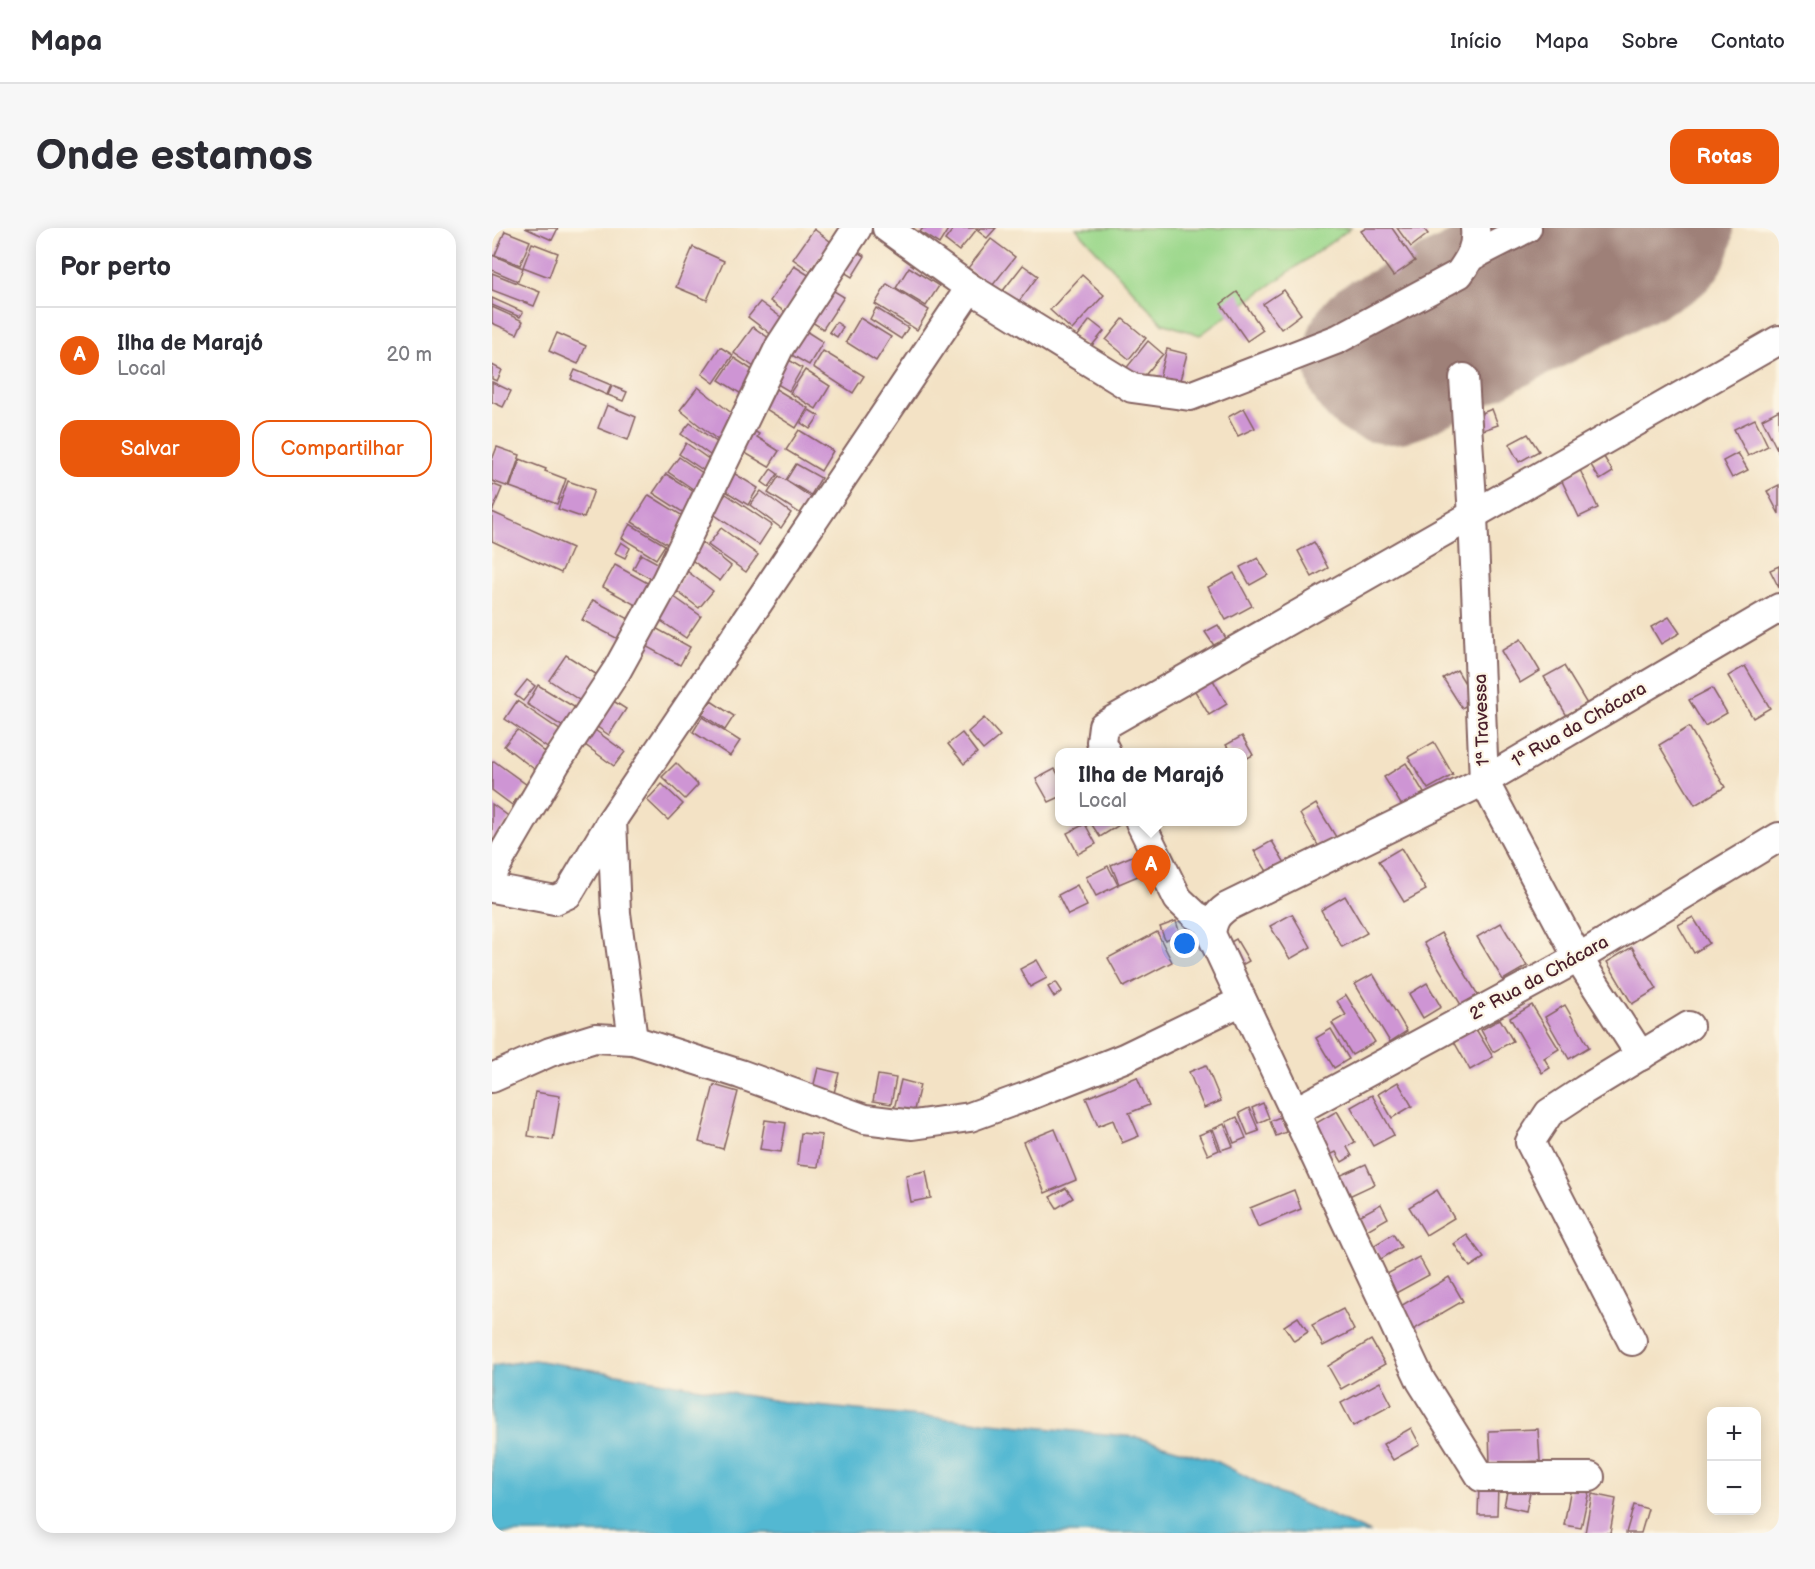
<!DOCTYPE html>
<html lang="pt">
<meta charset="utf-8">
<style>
body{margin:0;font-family:"Balsamiq Sans",sans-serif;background:#f7f7f7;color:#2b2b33}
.controls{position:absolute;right:18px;bottom:18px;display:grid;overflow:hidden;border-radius:12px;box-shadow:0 3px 15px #0003}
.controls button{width:54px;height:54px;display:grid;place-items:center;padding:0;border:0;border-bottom:2px solid #e1e1e2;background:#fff;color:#2b2b33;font:30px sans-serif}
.you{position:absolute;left:693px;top:716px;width:21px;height:21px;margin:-15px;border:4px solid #fff;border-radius:50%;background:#1a73e8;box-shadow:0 0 0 9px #1a73e833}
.badge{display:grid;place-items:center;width:39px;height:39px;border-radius:50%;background:#ea580c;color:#fff;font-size:20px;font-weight:700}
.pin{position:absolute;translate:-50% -50px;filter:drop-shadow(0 2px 3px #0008)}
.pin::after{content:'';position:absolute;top:32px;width:21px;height:18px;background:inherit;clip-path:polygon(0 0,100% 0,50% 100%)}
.popup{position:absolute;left:563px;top:520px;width:192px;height:78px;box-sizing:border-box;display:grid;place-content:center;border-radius:12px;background:#fff;filter:drop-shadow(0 2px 4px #0005);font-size:20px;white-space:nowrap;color:#7c7c81}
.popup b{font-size:22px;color:#2b2b33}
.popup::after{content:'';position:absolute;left:50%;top:100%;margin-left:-12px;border:12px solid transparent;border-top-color:#fff}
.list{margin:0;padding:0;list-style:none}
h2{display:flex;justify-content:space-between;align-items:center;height:78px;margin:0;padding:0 24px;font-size:26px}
h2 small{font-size:20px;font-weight:400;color:#7c7c81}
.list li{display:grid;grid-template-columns:39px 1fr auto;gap:18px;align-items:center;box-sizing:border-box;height:96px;padding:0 24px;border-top:2px solid #e1e1e2}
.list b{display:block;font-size:22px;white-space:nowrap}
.list p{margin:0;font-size:20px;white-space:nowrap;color:#7c7c81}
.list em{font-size:20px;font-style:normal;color:#7c7c81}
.actions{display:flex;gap:12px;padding:18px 24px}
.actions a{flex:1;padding:14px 0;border:2px solid #ea580c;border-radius:18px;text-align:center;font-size:21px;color:#ea580c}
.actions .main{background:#ea580c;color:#fff}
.map{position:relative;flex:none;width:1287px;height:1305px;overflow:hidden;border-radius:18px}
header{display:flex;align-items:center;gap:36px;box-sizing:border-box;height:84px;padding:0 30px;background:#fff;border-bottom:2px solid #e1e1e2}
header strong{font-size:28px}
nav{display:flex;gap:33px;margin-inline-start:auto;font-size:21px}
.intro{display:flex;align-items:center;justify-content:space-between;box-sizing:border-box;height:144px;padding:0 36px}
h1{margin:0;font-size:42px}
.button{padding:15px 27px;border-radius:18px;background:#ea580c;color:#fff;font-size:21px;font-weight:700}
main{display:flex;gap:36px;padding:0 36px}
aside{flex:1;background:#fff;border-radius:18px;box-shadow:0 3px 15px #0003}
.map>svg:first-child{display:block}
.green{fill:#9cd88c;stroke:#737c5c;stroke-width:1.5}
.water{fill:#53b8d2;stroke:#4e6c7e;stroke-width:1.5}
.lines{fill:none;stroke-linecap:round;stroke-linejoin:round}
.runway{stroke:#9e8078;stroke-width:172}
.building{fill:#ce95d4}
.minor-casing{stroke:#856361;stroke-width:32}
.minor{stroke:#fff;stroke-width:28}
.labels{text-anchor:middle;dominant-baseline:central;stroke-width:4.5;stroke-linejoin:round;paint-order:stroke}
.street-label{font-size:18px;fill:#4a1f2b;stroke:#fcf5e5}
</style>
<header>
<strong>Mapa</strong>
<nav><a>Início</a><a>Mapa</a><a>Sobre</a><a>Contato</a></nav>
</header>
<div class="intro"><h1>Onde estamos</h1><a class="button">Rotas</a></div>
<main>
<aside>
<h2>Por perto<small></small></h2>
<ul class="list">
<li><span class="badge">A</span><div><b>Ilha de Marajó</b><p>Local</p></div><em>20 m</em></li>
</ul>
<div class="actions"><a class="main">Salvar</a><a>Compartilhar</a></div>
</aside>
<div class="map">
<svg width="1287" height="1305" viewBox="0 0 1287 1305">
<rect width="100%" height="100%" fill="#fcf5e5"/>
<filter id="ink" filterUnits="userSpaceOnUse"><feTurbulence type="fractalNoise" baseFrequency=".0167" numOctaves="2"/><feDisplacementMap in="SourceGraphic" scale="12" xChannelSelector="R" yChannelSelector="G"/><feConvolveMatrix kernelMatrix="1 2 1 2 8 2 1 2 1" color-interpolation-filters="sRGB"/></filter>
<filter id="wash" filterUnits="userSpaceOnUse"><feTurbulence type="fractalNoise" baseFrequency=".008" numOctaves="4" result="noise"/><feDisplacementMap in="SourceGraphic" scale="24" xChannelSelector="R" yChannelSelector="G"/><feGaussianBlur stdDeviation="1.35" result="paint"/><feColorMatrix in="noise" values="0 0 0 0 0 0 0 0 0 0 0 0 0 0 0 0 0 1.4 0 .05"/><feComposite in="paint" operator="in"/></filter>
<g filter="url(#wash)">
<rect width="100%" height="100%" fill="#f3e2c5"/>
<polygon class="green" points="584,0 859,0 708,107 670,95"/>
<polygon class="water" points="42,1132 304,1176 644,1209 724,1233 786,1265 879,1305 0,1305 0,1138"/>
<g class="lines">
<polyline class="runway" points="898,130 1155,0"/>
</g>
<g id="blocks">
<g class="building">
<polygon points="33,0 66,0 60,12"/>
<polygon points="431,0 457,0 447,16 428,4"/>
<polygon points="462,0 486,0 467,23 453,12"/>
<polygon points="488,0 504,0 495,10 486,3"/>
<polygon points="874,0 900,0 923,33 901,48 869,3"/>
<polygon points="905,0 931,0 936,6 919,19"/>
<polygon points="322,1 339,14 318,43 301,31"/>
<polygon points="13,3 38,13 28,37 3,27"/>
<polygon points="499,11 523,29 500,58 476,40"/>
<polygon points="40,15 66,25 57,49 31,39"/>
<polygon points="355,17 373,28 360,49 342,38"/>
<polygon points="201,19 232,33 215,72 184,59"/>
<polygon points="0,27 31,40 26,53 0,42"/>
<polygon points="531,37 546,48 525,76 510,64"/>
<polygon points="302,38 318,48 293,84 278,73"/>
<polygon points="417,39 447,58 434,78 404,60"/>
<polygon points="0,45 48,64 42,78 0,62"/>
<polygon points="590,47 612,67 580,102 558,82"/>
<polygon points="395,56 437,82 425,102 383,76"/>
<polygon points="332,57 352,69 331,101 312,89"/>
<polygon points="792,62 809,86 789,101 771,76"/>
<polygon points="745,64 771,102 755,113 729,76"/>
<polygon points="0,70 31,84 28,89 0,77"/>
<polygon points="268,74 297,95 285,111 256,89"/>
<polygon points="0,79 31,93 25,106 0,95"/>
<polygon points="384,80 416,100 409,111 378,91"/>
<polygon points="368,90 399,109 384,133 354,114"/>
<polygon points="631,91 654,110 637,131 614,112"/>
<polygon points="598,92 612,103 598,120 585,109"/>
<polygon points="344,94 351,99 345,109 337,104"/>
<polygon points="306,98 331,114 317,137 291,122"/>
<polygon points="261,99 284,115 265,141 242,125"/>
<polygon points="65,105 94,118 86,136 57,123"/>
<polygon points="656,113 671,126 643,159 628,148"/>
<polygon points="228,119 241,127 222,155 210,146"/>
<polygon points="675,121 695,126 684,167 664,161"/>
<polygon points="331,123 372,148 361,165 321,139"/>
<polygon points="289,127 310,140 297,163 275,150"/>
<polygon points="242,130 268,147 254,169 227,152"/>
<polygon points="0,137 10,142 5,153 0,151"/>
<polygon points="83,142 119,157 115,167 79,151"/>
<polygon points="313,142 338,158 324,181 298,165"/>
<polygon points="0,154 19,163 11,179 0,174"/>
<polygon points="277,157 316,180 304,200 266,176"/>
<polygon points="120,158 135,164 131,173 116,167"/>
<polygon points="206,159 246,190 227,213 188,182"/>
<polygon points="115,177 144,189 136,212 106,200"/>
<polygon points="752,180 763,200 746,208 736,189"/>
<polygon points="1000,181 1006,197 991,202 985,187"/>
<polygon points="317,182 327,188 318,201 309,195"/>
<polygon points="1287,182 1287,225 1270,191"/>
<polygon points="1263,191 1276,218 1256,228 1242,201"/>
<polygon points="198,195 226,215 218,227 189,206"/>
<polygon points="256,199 267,206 265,209 287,223 277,239 243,219"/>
<polygon points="307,202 341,223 329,243 294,222"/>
<polygon points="1036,206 1047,223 1027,234 1017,216"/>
<polygon points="194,215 218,232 211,242 187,226"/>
<polygon points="5,219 28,227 17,259 0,253 0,232"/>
<polygon points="1246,225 1256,242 1240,250 1231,233"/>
<polygon points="187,229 218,250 207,265 176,244"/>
<polygon points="1112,229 1121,244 1108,252 1099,237"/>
<polygon points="28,231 54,241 53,243 74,251 65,276 18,259"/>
<polygon points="304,236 329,250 319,267 294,252"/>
<polygon points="235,241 266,260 256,277 224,257"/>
<polygon points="279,241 286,246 277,259 270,254"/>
<polygon points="1088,242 1106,280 1087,289 1069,251"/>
<polygon points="174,246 207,267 195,287 161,265"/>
<polygon points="287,248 320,270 309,286 276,265"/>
<polygon points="76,253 102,262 92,290 66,281"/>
<polygon points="0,256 10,260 0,284 80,320 69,345 0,313"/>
<polygon points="1287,257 1287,286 1275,263"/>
<polygon points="269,263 299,285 289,300 258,277"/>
<polygon points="234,266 280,297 267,317 220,285"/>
<polygon points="157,267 194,290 177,317 140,294"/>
<polygon points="138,296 173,317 164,331 130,310"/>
<polygon points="229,300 266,327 254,344 216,317"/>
<polygon points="205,311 239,338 228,353 193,327"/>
<polygon points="129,314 138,320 133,330 123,325"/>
<polygon points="822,314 836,340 820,349 806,323"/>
<polygon points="149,326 173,339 165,354 141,341"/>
<polygon points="766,330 776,347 758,357 748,339"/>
<polygon points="123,337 161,358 149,380 111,359"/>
<polygon points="1287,338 1287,360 1278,342"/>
<polygon points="195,343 221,363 207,380 182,361"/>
<polygon points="742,345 760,378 734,392 716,359"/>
<polygon points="178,366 209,388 194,410 162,388"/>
<polygon points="101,372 139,392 128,412 90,392"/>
<polygon points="1177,389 1188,405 1169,416 1159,399"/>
<polygon points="158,397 198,419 188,437 148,415"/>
<polygon points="726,397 735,412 723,419 713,404"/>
<polygon points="1029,411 1048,443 1028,455 1009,423"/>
<polygon points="74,427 110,450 93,476 57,452"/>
<polygon points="1072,438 1095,476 1075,488 1052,449"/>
<polygon points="1253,438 1278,480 1261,490 1236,448"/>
<polygon points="965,442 983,472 970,480 951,450"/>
<polygon points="718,447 735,476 717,487 700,458"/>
<polygon points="35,452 43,458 31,473 23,467"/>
<polygon points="46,457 87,482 76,502 35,476"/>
<polygon points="1220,460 1235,485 1213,498 1197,472"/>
<polygon points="115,469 134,481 117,507 98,494"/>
<polygon points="25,473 72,505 60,523 13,491"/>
<polygon points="219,473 242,488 233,502 210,486"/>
<polygon points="210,489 248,513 238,528 201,504"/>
<polygon points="492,490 508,508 491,522 476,504"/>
<polygon points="96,497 133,524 122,538 85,511"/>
<polygon points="1197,499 1233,559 1203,577 1167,517"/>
<polygon points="25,502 62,531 50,547 12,518"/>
<polygon points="470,505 485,525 472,536 456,516"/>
<polygon points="750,508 761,527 750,533 750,524 739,524 734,517"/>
<polygon points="942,514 961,547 936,561 916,529"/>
<polygon points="2,533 35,557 20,577 0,562 0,535"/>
<polygon points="184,535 206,557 193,571 170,549"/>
<polygon points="914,535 932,565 910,578 892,549"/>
<polygon points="563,541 568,550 568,569 557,574 544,551"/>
<polygon points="170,556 191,576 176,592 155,572"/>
<polygon points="0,576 19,590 2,612 0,611"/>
<polygon points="824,576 844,609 827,619 808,586"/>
<polygon points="598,594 632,594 608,609"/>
<polygon points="593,596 604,616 586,626 575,605"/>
<polygon points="780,613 793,635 776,645 762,623"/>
<polygon points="909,620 934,662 912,674 887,633"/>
<polygon points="652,623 660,642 627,656 619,637"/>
<polygon points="616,638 626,657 604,668 594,649"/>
<polygon points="585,657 595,678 576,687 566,667"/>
<polygon points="853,668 875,705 850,719 829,682"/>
<polygon points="800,686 819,719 798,731 778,698"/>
<polygon points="1201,689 1217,715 1202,725 1186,697"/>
<polygon points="684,693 688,706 673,712 668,699"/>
<polygon points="1009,695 1035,738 1011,752 985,709"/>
<polygon points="665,704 680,734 632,759 616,730"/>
<polygon points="949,705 986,767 969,777 932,715"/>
<polygon points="744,711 757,733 743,741 730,719"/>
<polygon points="1140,719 1165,761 1140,776 1115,734"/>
<polygon points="545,732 555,750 538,759 528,741"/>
<polygon points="881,746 915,803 898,814 863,756"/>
<polygon points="564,754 570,763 562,769 556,759"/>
<polygon points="935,755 949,779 931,790 917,766"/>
<polygon points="854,767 883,814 860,827 840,795 854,787 845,773"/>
<polygon points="1040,777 1067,821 1052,830 1058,840 1050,845 1018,790"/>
<polygon points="1073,777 1097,819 1077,831 1053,789"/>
<polygon points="1008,791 1021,813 1001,824 989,802"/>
<polygon points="982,798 1001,829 978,842 960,810"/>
<polygon points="839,801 857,831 842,840 824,810"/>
<polygon points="714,837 729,873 712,880 697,844"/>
<polygon points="326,840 347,845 342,865 321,860"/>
<polygon points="386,847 404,850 399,876 381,873"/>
<polygon points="645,849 657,877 637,885 647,908 630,915 621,892 606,898 594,870"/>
<polygon points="409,852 428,857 421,886 402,881"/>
<polygon points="906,854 920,878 900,890 886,866"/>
<polygon points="222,857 246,864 231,921 207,914"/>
<polygon points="43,864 68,868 61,912 36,908"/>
<polygon points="880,867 902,907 881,918 859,879"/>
<polygon points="771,875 777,890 766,895 760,880"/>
<polygon points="757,880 767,903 756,907 747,885"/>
<polygon points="845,883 863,914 855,919 860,928 850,934 844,924 838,927 821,897"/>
<polygon points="745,889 754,910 742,915 734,894"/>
<polygon points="788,889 794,904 784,908 778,893"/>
<polygon points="273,892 294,895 289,924 268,921"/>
<polygon points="732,896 741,918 729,922 721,901"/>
<polygon points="563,901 584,952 553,965 531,914"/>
<polygon points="719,902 727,922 716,927 707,907"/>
<polygon points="309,905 330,907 326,939 305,937"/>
<polygon points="874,936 883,956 855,969 845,949"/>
<polygon points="434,943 439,970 419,974 414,947"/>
<polygon points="574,960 581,970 565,980 558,969"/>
<polygon points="802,962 809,981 766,999 758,980"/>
<polygon points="945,962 962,990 934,1007 917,979"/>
<polygon points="889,976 896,990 875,1002 867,988"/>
<polygon points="901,1006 909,1019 889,1031 881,1018"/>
<polygon points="975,1007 992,1030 978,1039 962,1016"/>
<polygon points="927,1029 937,1047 904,1065 893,1047"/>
<polygon points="957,1049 971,1073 921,1102 907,1079"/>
<polygon points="851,1081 862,1102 831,1118 820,1097"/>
<polygon points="806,1089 816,1104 802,1113 792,1098"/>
<polygon points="879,1112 893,1136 849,1161 836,1138"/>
<polygon points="888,1154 900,1177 861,1198 849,1175"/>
<polygon points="919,1200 928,1217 901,1232 891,1216"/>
<polygon points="1046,1201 1048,1233 998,1235 997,1203"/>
<polygon points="1017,1254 1039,1259 1034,1283 1012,1278"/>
<polygon points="987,1257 1006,1258 1005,1287 986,1287"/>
<polygon points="1079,1259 1097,1263 1089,1300 1072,1297"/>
<polygon points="1100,1266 1124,1271 1118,1305 1093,1305"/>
<polygon points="1142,1277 1156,1281 1149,1305 1134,1305"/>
</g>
</g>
</g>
<g filter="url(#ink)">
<use href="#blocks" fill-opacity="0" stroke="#856361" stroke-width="1.5"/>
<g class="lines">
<g class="minor-casing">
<g id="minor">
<path d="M395 0 478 60 640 160 698 168 846 111 967 46C978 31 985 19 983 0"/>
<polyline points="980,28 1035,0"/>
<polyline points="972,150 981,288 992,553 1086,730 1149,828"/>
<polyline points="614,524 609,514 611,498 1287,112"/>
<polyline points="120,592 124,685 141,812"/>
<polyline points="648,594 686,671 703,687 720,696"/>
<polyline points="0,645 64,535 125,442 174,353 288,118 365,0"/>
<polyline points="0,660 63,672 76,666 120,592 478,60"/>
<polyline points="0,850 58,824 103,810 141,812 248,846 373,891 421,897 478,889 536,868 632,830 750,773"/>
<polyline points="802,884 1086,730 1287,609"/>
<polyline points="1140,1113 1038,914 1057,885 1092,862 1197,798"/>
<path d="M1098 1249H989L929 1153 719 706C721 692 724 687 735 679L992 553 1287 380"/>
</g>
</g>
<use href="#minor" class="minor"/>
</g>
</g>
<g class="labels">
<g class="street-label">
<text transform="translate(990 492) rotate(-92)">1ª Travessa</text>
<text transform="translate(1087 497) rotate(-30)">1ª Rua da Chácara</text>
<text transform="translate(1047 750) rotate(-29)">2ª Rua da Chácara</text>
</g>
</g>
</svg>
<div class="controls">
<button>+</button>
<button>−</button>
</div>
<div class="you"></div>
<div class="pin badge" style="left:659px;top:667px">A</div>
<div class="popup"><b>Ilha de Marajó</b>Local</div>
</div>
</main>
